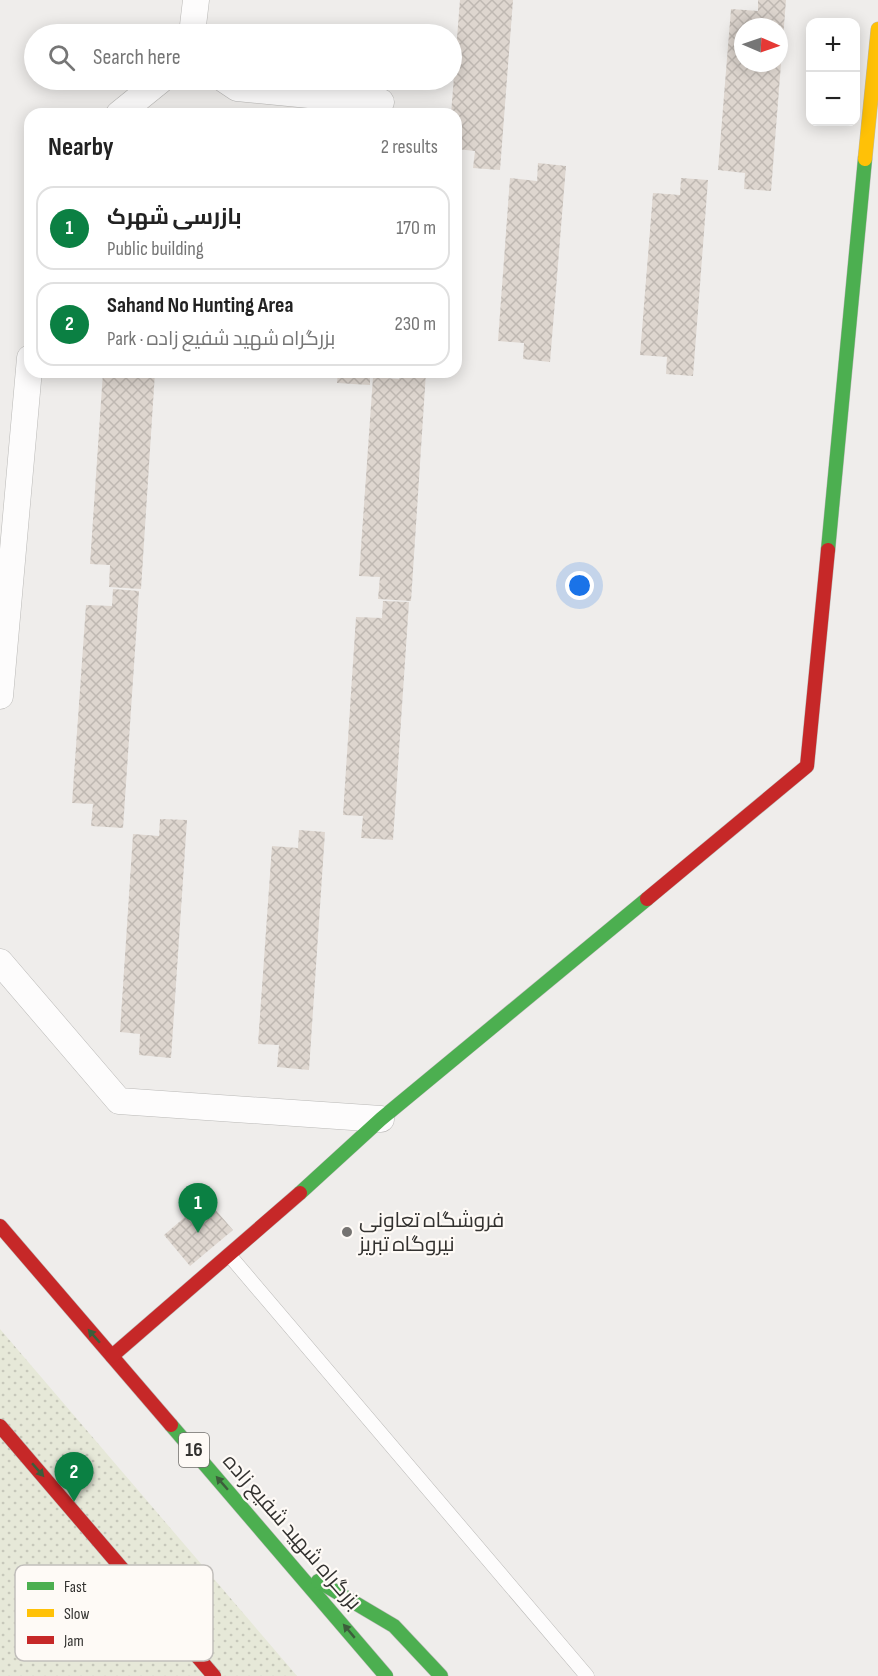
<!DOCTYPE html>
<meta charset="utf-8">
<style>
body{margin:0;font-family:"Sofia Sans Condensed",Cairo,sans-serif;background:#f2f2f2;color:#222}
.controls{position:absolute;right:18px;top:18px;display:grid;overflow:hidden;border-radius:12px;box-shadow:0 3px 15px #0003}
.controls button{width:54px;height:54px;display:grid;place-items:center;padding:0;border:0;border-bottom:2px solid #e0e0e0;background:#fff;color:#222;font:30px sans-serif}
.compass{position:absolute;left:734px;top:18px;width:54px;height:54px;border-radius:50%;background:#fff;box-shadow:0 3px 15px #0003;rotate:92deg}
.you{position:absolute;left:580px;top:586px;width:21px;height:21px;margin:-15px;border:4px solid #fff;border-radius:50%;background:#1a73e8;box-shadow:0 0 0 9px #1a73e833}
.badge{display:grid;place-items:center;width:39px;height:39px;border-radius:50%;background:#0b8043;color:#fff;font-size:20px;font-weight:700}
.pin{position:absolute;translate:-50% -50px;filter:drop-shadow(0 2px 3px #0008)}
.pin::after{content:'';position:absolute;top:32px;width:21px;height:18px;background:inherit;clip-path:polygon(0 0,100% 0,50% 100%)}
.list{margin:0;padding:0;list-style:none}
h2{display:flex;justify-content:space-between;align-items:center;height:78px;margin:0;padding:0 24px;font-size:26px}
h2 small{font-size:20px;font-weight:400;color:#767676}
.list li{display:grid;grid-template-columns:39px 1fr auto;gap:18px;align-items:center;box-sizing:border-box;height:84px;margin:0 12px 12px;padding:0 12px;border:2px solid #e0e0e0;border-radius:18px}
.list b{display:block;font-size:22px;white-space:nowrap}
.list p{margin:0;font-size:20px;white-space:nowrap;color:#767676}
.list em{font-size:20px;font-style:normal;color:#767676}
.icon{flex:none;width:33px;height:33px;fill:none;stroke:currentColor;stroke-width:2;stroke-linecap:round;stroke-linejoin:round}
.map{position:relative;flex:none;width:878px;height:1676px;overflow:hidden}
.search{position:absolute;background:#fff;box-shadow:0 3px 15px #0003;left:24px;top:24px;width:438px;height:66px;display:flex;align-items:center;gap:15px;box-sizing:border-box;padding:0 21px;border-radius:33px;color:#767676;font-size:22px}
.panel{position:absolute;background:#fff;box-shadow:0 3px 15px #0003;left:24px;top:108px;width:438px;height:270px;border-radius:18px}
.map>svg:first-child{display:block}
.grass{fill:url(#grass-dots)}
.building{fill:url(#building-cross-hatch);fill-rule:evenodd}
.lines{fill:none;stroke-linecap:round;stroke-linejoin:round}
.lane-casing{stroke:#bab9b7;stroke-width:15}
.street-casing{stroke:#bab9b7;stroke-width:27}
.fast-casing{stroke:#bab9b7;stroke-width:15}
.slow-casing{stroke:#bab9b7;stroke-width:15}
.jam-casing{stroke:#bab9b7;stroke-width:15}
.lane{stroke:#fdfcfc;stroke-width:14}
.street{stroke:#fdfcfc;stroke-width:26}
.fast{stroke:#4caf50;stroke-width:14}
.slow{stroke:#ffc107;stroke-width:14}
.jam{stroke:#c62828;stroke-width:14}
.oneway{fill:#3c5e3b}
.poi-dot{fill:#757371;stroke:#fefaf6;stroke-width:2}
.labels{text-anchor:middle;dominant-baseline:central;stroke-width:4.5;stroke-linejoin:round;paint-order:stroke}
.shield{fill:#fefaf6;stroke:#706e6b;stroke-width:1.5}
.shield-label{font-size:20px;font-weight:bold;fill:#333230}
.poi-label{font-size:21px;fill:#333230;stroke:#fefaf6;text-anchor:start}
.street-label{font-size:21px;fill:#333230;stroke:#fefaf6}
.key{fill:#fefaf6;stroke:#c1bebb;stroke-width:1.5}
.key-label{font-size:16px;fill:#333230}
</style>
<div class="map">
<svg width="878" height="1676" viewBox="0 0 878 1676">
<defs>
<pattern id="grass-dots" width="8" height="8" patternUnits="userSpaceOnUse" patternTransform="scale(1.5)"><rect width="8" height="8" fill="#e6e8d8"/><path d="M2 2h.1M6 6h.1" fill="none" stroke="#c6c7ba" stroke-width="1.8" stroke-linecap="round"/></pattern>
<pattern id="building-cross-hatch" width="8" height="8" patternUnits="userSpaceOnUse" patternTransform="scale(1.5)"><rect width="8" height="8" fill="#ded6cf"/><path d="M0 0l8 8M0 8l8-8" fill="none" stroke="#bfb8b2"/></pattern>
</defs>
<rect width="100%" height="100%" fill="#efedeb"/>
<polygon class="grass" points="0,1329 297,1676 0,1676"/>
<g class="building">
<polygon points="460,0 513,0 500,170 473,168 475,151 456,149 456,114 451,114"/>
<path d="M758 0H786L771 191 744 189 745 173 718 170 731 9 758 11ZM743 27H779L780 63H743Z"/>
<polygon points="538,163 566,166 550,362 523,359 524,343 498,341 510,178 537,181"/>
<polygon points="681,178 708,180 693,376 666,374 667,357 640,355 653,193 680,195"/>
<polygon points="103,372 155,372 141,589 109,587 110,565 90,564"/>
<polygon points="338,372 370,372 370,385 337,383"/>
<polygon points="399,372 426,372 411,601 378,599 380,577 359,576 373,377 399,379"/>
<polygon points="113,589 139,591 123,828 91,826 93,804 72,803 86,605 112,606"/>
<polygon points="383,601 409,602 393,840 361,838 363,816 343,815 356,617 382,618"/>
<polygon points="160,819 187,820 171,1058 139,1055 140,1034 120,1032 133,834 159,836"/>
<polygon points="299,830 325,832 309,1070 277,1067 279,1045 258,1044 272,846 298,848"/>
<polygon points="206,1199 233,1230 190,1266 164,1235"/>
</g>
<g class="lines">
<g class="lane-casing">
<polyline id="lane" points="230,1256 587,1676"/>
</g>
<g class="street-casing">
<g id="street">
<polyline points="192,34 196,0"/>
<polyline points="225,80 237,88 381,102"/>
<polyline points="119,114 161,80"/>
<polyline points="0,696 30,358"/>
<polyline points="0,962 119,1101 381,1119"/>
</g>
</g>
<g class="fast-casing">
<g id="fast">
<polyline points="828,550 865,159"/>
<polyline points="300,1193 381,1119 647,899"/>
<polyline points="171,1425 386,1676"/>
<polyline points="318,1581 394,1626 441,1676"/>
</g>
</g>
<g class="slow-casing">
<polyline id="slow" points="865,159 878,29"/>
</g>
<g class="jam-casing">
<g id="jam">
<polyline points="647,899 807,766 828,550"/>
<polyline points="0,1226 171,1425"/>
<polyline points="112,1356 300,1193"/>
<polyline points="0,1426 214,1676"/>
</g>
</g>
<use href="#lane" class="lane"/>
<use href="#street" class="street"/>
<use href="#fast" class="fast"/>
<use href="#slow" class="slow"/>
<use href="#jam" class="jam"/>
</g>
<defs><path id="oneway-solid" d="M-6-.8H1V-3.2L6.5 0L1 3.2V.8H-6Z" transform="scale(1.5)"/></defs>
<g class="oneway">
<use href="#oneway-solid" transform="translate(94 1336) rotate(-131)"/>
<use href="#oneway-solid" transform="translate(38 1470) rotate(49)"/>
<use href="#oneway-solid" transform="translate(222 1483) rotate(-131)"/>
<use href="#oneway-solid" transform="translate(349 1631) rotate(-130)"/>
</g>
<circle class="poi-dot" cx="347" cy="1232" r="6"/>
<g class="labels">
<rect class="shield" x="179" y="1433" width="30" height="34" rx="4.5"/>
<g class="shield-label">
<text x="194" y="1450">16</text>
</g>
<g class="poi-label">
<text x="359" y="1220">فروشگاه تعاونی<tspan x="359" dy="24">نیروگاه تبریز</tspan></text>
</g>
<g class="street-label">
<text transform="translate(292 1532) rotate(49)">بزرگراه شهید شفیع زاده</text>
</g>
</g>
<rect x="15" y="1565" width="198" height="96" rx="9" class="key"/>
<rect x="27" y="1582" width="27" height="8" fill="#4caf50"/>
<rect x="27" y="1609" width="27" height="8" fill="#ffc107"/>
<rect x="27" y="1636" width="27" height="8" fill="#c62828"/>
<g class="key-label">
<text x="64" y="1592">Fast</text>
<text x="64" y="1619">Slow</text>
<text x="64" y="1646">Jam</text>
</g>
</svg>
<div class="controls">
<button>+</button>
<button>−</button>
</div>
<svg class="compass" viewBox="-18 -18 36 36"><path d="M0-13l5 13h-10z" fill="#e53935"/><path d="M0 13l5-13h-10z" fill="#767676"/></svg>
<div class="you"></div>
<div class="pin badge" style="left:198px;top:1233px">1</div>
<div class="pin badge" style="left:74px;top:1502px">2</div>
<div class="search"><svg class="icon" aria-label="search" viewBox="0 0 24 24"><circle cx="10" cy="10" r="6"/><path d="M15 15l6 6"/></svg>Search here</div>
<section class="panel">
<h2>Nearby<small>2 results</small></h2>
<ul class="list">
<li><span class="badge">1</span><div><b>بازرسی شهرک</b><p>Public building</p></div><em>170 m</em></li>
<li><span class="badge">2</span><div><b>Sahand No Hunting Area</b><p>Park · بزرگراه شهید شفیع زاده</p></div><em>230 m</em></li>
</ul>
</section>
</div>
